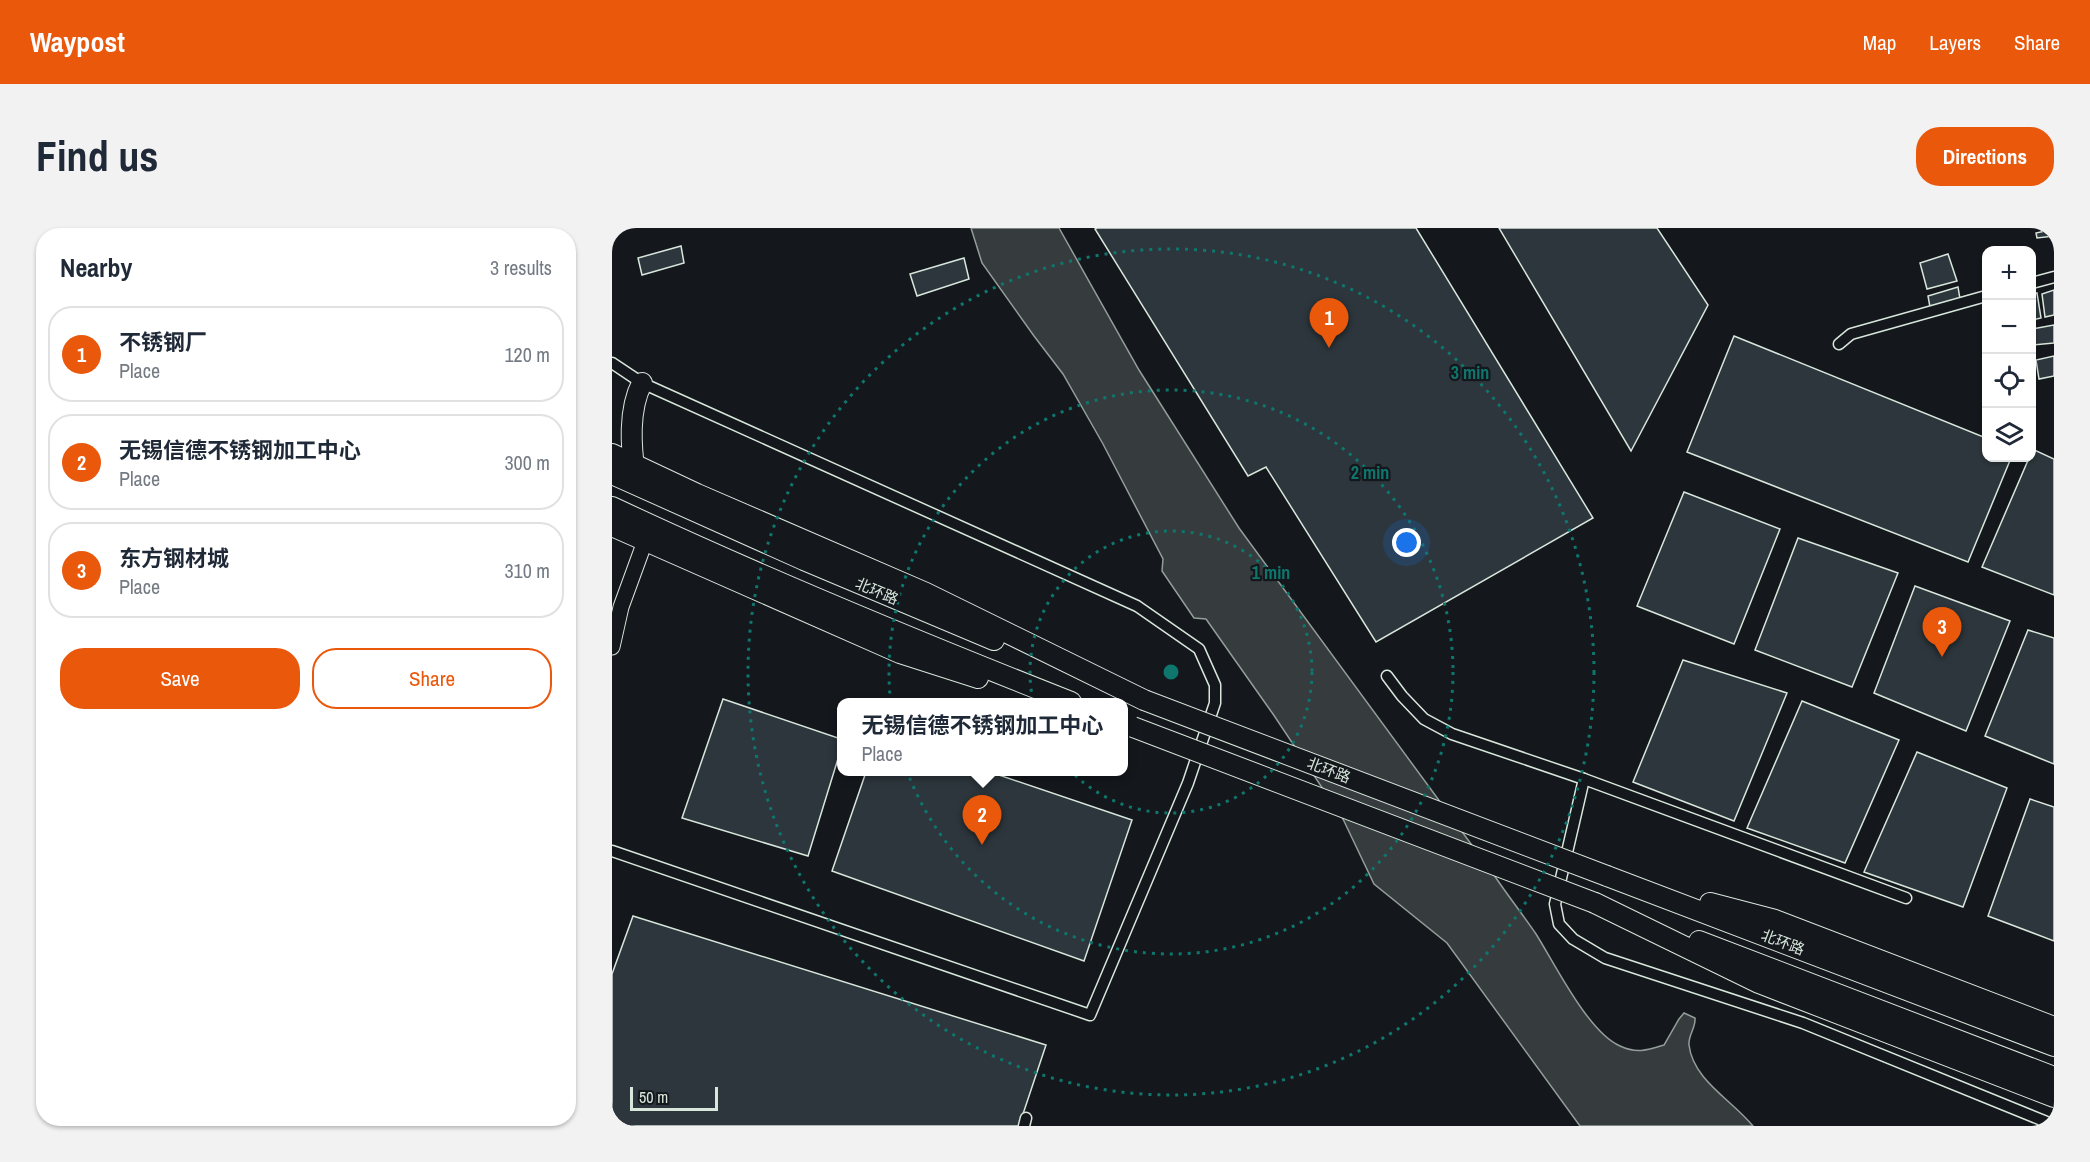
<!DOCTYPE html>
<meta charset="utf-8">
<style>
body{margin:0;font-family:"Archivo Narrow","Noto Sans SC",sans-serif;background:#f2f2f3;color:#1f2937}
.controls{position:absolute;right:18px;top:18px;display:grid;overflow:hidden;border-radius:12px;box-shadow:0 2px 4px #0004}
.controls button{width:54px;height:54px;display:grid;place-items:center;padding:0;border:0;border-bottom:2px solid #e0e1e3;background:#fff;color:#1f2937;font:30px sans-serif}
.scale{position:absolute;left:18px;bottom:15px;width:88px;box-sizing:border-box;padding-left:6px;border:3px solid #d8e6dc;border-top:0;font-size:16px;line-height:21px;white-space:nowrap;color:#d8e6dc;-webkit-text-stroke:4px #14181c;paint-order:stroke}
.you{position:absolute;left:795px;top:315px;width:21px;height:21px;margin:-15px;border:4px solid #fff;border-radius:50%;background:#1a73e8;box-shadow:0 0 0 9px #1a73e833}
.badge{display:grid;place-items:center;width:39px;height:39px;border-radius:50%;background:#ea580c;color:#fff;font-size:20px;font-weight:700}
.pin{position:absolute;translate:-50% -50px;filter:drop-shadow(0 2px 3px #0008)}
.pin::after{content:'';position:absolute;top:32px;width:21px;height:18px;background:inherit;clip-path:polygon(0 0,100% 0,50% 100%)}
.popup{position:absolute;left:225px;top:470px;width:291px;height:78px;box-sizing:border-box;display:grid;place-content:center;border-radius:12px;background:#fff;filter:drop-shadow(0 2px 4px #0005);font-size:20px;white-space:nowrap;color:#747a83}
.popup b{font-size:22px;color:#1f2937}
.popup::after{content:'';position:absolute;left:50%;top:100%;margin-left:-12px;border:12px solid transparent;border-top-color:#fff}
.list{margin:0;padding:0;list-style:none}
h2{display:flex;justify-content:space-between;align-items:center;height:78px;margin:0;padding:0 24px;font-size:26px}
h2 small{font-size:20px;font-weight:400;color:#747a83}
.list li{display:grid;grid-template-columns:39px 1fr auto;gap:18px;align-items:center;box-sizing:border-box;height:96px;margin:0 12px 12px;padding:0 12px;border:2px solid #e0e1e3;border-radius:24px}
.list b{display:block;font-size:22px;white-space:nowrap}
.list p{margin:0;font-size:20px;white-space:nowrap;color:#747a83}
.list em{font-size:20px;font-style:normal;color:#747a83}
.actions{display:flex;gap:12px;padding:18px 24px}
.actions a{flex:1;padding:14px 0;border:2px solid #ea580c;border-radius:24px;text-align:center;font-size:21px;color:#ea580c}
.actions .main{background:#ea580c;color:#fff}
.icon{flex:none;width:33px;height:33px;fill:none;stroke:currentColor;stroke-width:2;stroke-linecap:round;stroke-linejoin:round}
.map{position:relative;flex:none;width:1442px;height:898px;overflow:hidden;border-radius:24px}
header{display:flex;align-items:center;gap:36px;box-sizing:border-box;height:84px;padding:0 30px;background:#ea580c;color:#fff}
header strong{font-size:28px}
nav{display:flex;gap:33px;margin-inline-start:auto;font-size:21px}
.intro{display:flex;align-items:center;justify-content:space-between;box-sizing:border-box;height:144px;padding:0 36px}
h1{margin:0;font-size:42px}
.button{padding:15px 27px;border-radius:24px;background:#ea580c;color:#fff;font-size:21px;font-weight:700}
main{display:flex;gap:36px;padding:0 36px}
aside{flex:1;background:#fff;border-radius:24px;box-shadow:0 2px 4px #0004}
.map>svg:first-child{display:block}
.water{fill:#363b3e;stroke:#939e99;stroke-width:1.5}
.building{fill:#2c363c;stroke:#d8e6dc;stroke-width:1.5}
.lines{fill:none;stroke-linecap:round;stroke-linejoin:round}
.street-casing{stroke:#d8e6dc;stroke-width:13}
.secondary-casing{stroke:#d8e6dc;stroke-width:17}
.highway-casing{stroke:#d8e6dc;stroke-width:22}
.street{stroke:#14181c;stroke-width:10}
.secondary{stroke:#14181c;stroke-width:15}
.highway{stroke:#14181c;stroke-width:20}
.highway-bridge-casing{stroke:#d8e6dc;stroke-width:22;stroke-linecap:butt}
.highway-bridge{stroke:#14181c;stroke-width:20}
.ring{fill:none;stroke:#0f766e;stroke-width:3;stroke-dasharray:3 6}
.labels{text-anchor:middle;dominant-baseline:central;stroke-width:4.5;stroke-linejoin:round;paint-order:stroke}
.street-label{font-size:15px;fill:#d8e6dc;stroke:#14181c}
.centre{fill:#0f766e;stroke:#14181c;stroke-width:3}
.ring-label{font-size:18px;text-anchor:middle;font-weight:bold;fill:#0f766e;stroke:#14181c;stroke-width:4.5;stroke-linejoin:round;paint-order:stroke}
</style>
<header>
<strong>Waypost</strong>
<nav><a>Map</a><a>Layers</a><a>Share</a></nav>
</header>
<div class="intro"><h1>Find us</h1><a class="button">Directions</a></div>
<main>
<aside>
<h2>Nearby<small>3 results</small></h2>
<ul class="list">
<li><span class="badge">1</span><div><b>不锈钢厂</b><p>Place</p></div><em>120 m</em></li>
<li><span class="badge">2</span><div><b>无锡信德不锈钢加工中心</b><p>Place</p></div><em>300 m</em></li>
<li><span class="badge">3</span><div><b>东方钢材城</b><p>Place</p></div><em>310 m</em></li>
</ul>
<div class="actions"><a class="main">Save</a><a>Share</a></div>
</aside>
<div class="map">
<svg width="1442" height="898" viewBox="0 0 1442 898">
<rect width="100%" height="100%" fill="#14181c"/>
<path class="water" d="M359 0H447L527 142 627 300 884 650C897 669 911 687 924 706 943 736 976 804 1008 818 1025 826 1036 822 1052 817L1067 791 1072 785 1083 790C1084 800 1076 807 1077 817 1081 852 1120 872 1141 898H968L835 715 762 656 731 591 661 486 594 391 582 390 550 343 551 331 491 216 451 146 422 108 370 35Z"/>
<g class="building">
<polygon points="485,0 804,0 981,290 764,414 654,239 636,248 483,1"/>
<polygon points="887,0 1045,0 1096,77 1019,223"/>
<polygon points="1442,1 1442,8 1425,10 1424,5"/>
<polygon points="69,18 72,35 30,47 26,30"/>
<polygon points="1336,26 1345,53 1315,61 1308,35"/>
<polygon points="352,30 357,51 305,68 298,46"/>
<polygon points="1346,59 1348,71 1318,79 1316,68"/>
<polygon points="1442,62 1442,87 1433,89 1430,66"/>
<polygon points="1425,65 1429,90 1420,92 1420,66"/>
<polygon points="1442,97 1442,115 1421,117 1420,101"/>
<polygon points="1122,108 1374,210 1374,230 1399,230 1356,334 1075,224"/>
<polygon points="1442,128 1442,148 1427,151 1424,132"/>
<polygon points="1420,221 1442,231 1442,367 1370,339 1417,230 1420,230"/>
<polygon points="1072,264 1168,301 1122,416 1025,378"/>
<polygon points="1186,310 1286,345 1240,459 1143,422"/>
<polygon points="1303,358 1398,393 1354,503 1262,465"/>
<polygon points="1416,402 1442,410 1442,536 1373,508"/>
<polygon points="1071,432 1175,465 1122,593 1021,554"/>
<polygon points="111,471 229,511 229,521 196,628 70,590"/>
<polygon points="1190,473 1287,512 1233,635 1135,600"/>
<polygon points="1305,524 1395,560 1351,679 1252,644"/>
<polygon points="254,544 378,544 520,592 472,733 220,643"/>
<polygon points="1418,571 1442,579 1442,713 1376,688"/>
<polygon points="21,688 434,817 407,898 0,898 0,746"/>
</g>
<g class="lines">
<g class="street-casing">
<g id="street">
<polyline points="1420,55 1442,49"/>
<polyline points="1227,116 1239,106 1374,68"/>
<polyline points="0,135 30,155 525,378 587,421 603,457 603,475 576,555 478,787 0,623"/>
<polyline points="775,448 790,468 812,491 840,506 972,551 1294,670"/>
<polyline points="972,551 943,676 947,696 961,711 993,730 1191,795 1442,897"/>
<polyline points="412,898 414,890"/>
</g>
</g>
<g class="secondary-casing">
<polyline id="secondary" points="0,419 9,379 36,305"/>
</g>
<g class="highway-casing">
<g id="highway">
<polyline points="0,226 85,266 314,365 532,472"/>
<polyline points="0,246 192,332 382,412"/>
<path d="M23 248C19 219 16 182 30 155"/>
<path d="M0 279C151 350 304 413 459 474"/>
<polyline points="0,298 288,425 366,450"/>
<polyline points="995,648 1442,818"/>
<polyline points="983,675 1147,755 1442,869"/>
<polyline points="1098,675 1163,692 1442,799"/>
<polyline points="1087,713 1442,849"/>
</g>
</g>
<use href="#street" class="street"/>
<use href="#secondary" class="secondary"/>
<use href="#highway" class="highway"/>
<g class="highway-bridge-casing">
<g id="highway-bridge">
<polyline points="532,472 995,648"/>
<polyline points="521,499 983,675"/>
</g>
</g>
<use href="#highway-bridge" class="highway-bridge"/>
</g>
<g class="ring">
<circle cx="559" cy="444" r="141"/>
<circle cx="559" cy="444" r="282"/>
<circle cx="559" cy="444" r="423"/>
</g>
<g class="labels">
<g class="street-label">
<text transform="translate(265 363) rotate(23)">北环路</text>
<text transform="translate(717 542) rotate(21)">北环路</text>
<text transform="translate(1171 714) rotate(21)">北环路</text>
</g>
</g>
<circle cx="559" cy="444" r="9" class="centre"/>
<g class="ring-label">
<text x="858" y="151">3 min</text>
<text x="758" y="251">2 min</text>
<text x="659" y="351">1 min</text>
</g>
</svg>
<div class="controls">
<button>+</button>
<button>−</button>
<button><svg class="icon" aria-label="locate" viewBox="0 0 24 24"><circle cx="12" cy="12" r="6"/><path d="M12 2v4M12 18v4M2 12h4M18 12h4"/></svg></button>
<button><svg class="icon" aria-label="layers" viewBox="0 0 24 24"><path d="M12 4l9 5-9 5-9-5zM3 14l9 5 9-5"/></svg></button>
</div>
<div class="scale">50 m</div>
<div class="you"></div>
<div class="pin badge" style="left:717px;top:120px">1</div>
<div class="pin badge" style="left:370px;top:617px">2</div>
<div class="popup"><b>无锡信德不锈钢加工中心</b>Place</div>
<div class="pin badge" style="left:1330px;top:429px">3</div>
</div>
</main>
